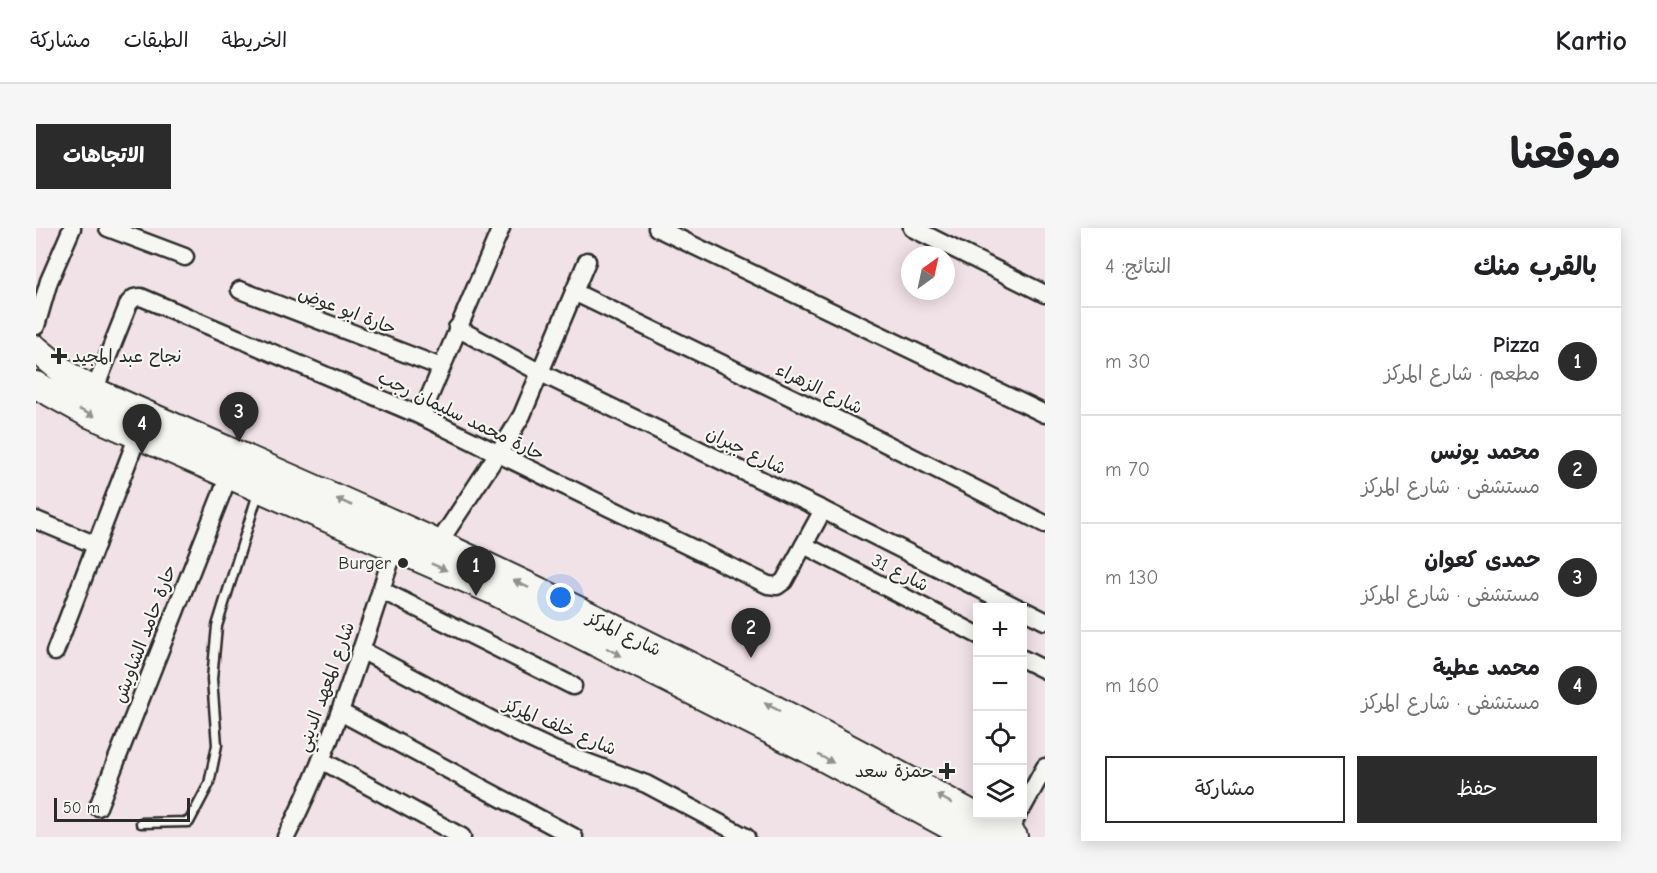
<!DOCTYPE html>
<html lang="ar">
<meta charset="utf-8">
<style>
body{margin:0;font-family:"Comic Neue","Playpen Sans Arabic",sans-serif;background:#f6f6f6;color:#202124;direction:rtl}
.controls{position:absolute;right:18px;bottom:18px;display:grid;overflow:hidden;border-radius:0px;box-shadow:0 3px 15px #0003}
.controls button{width:54px;height:54px;display:grid;place-items:center;padding:0;border:0;border-bottom:2px solid #e0e0e0;background:#fff;color:#202124;font:30px sans-serif}
.compass{position:absolute;left:865px;top:18px;width:54px;height:54px;border-radius:50%;background:#fff;box-shadow:0 3px 15px #0003;rotate:33deg}
.scale{position:absolute;left:18px;bottom:15px;width:136px;box-sizing:border-box;padding-left:6px;border:3px solid #2b2b2b;border-top:0;font-size:16px;line-height:21px;white-space:nowrap;color:#2b2b2b;-webkit-text-stroke:4px #f6f6f2;paint-order:stroke}
.you{position:absolute;left:525px;top:370px;width:21px;height:21px;margin:-15px;border:4px solid #fff;border-radius:50%;background:#1a73e8;box-shadow:0 0 0 9px #1a73e833}
.badge{display:grid;place-items:center;width:39px;height:39px;border-radius:50%;background:#2b2b2b;color:#fff;font-size:20px;font-weight:700}
.pin{position:absolute;translate:-50% -50px;filter:drop-shadow(0 2px 3px #0008)}
.pin::after{content:'';position:absolute;top:32px;width:21px;height:18px;background:inherit;clip-path:polygon(0 0,100% 0,50% 100%)}
.list{margin:0;padding:0;list-style:none}
h2{display:flex;justify-content:space-between;align-items:center;height:78px;margin:0;padding:0 24px;font-size:26px}
h2 small{font-size:20px;font-weight:400;color:#757577}
.list li{display:grid;grid-template-columns:39px 1fr auto;gap:18px;align-items:center;box-sizing:border-box;height:108px;padding:0 24px;border-top:2px solid #e0e0e0}
.list b{display:block;font-size:22px;white-space:nowrap}
.list p{margin:0;font-size:20px;white-space:nowrap;color:#757577}
.list em{font-size:20px;font-style:normal;color:#757577}
.actions{display:flex;gap:12px;padding:18px 24px}
.actions a{flex:1;padding:14px 0;border:2px solid #2b2b2b;border-radius:0px;text-align:center;font-size:21px;color:#2b2b2b}
.actions .main{background:#2b2b2b;color:#fff}
.icon{flex:none;width:33px;height:33px;fill:none;stroke:currentColor;stroke-width:2;stroke-linecap:round;stroke-linejoin:round}
.map{position:relative;flex:none;width:1009px;height:609px;overflow:hidden;direction:ltr;border-radius:0px}
header{display:flex;align-items:center;gap:36px;box-sizing:border-box;height:84px;padding:0 30px;background:#fff;border-bottom:2px solid #e0e0e0}
header strong{font-size:28px}
nav{display:flex;gap:33px;margin-inline-start:auto;font-size:21px}
.intro{display:flex;align-items:center;justify-content:space-between;box-sizing:border-box;height:144px;padding:0 36px}
h1{margin:0;font-size:42px}
.button{padding:15px 27px;border-radius:0px;background:#2b2b2b;color:#fff;font-size:21px;font-weight:700}
main{display:flex;gap:36px;padding:0 36px}
aside{flex:1;background:#fff;border-radius:0px;box-shadow:0 3px 15px #0003}
.map>svg:first-child{display:block}
.lines{fill:none;stroke-linecap:round;stroke-linejoin:round}
.lane-casing{stroke:#2b2b2b;stroke-width:13}
.street-casing{stroke:#2b2b2b;stroke-width:21}
.primary-casing{stroke:#2b2b2b;stroke-width:30}
.lane{stroke:#f6f6f2;stroke-width:8}
.street{stroke:#f6f6f2;stroke-width:16}
.primary{stroke:#f6f6f2;stroke-width:26}
.oneway{fill:#90908e}
.poi-dot{fill:#2b2b2b;stroke:#f6f6f2;stroke-width:2}
.labels{text-anchor:middle;dominant-baseline:central;stroke-width:4.5;stroke-linejoin:round;paint-order:stroke}
.street-label{font-size:18px;fill:#2b2b2b;stroke:#f6f6f2}
.poi-label{font-size:18px;fill:#2b2b2b;stroke:#f6f6f2;text-anchor:end}
</style>
<header>
<strong>Kartio</strong>
<nav><a>الخريطة</a><a>الطبقات</a><a>مشاركة</a></nav>
</header>
<div class="intro"><h1>موقعنا</h1><a class="button">الاتجاهات</a></div>
<main>
<aside>
<h2>بالقرب منك<small>النتائج: 4</small></h2>
<ul class="list">
<li><span class="badge">1</span><div><b>Pizza</b><p>مطعم · شارع المركز</p></div><em>30 m</em></li>
<li><span class="badge">2</span><div><b>محمد يونس</b><p>مستشفى · شارع المركز</p></div><em>70 m</em></li>
<li><span class="badge">3</span><div><b>حمدى كعوان</b><p>مستشفى · شارع المركز</p></div><em>130 m</em></li>
<li><span class="badge">4</span><div><b>محمد عطية</b><p>مستشفى · شارع المركز</p></div><em>160 m</em></li>
</ul>
<div class="actions"><a class="main">حفظ</a><a>مشاركة</a></div>
</aside>
<div class="map">
<svg width="1009" height="609" viewBox="0 0 1009 609">
<rect width="100%" height="100%" fill="#f1e2e8"/>
<filter id="ink" filterUnits="userSpaceOnUse"><feTurbulence type="fractalNoise" baseFrequency=".0167" numOctaves="2"/><feDisplacementMap in="SourceGraphic" scale="12" xChannelSelector="R" yChannelSelector="G"/><feConvolveMatrix kernelMatrix="1 2 1 2 8 2 1 2 1" color-interpolation-filters="sRGB"/></filter>
<g filter="url(#ink)">
<g class="lines">
<g class="lane-casing">
<polyline id="lane" points="105,595 153,594 173,556 181,517 176,451 181,398 223,262"/>
</g>
<g class="street-casing">
<g id="street">
<polyline points="72,0 149,29"/>
<polyline points="621,0 1009,186"/>
<polyline points="876,0 1009,66"/>
<polyline points="204,62 405,139"/>
<polyline points="538,64 815,198 1009,296"/>
<polyline points="0,98 13,53 36,0"/>
<polyline points="421,100 505,145 787,282 982,380"/>
<polyline points="58,163 93,75 98,70 105,69 385,188 732,357 741,358 748,353 787,282"/>
<polyline points="385,188 465,0"/>
<polyline points="0,292 60,317"/>
<polyline points="402,316 474,207 486,187 551,33"/>
<polyline points="768,317 942,407"/>
<polyline points="345,362 537,458"/>
<polyline points="987,382 1009,393"/>
<polyline points="325,422 475,502 518,522 610,556 710,609"/>
<polyline points="19,424 102,207"/>
<polyline points="987,431 1009,442"/>
<polyline points="304,484 538,609"/>
<polyline points="285,532 426,609"/>
<polyline points="62,579 193,247"/>
<polyline points="987,579 1009,539"/>
<polyline points="972,606 982,586"/>
<path d="M250 609C297 517 327 417 359 319"/>
</g>
</g>
<g class="primary-casing">
<g id="primary">
<path d="M0 121 33 148 58 163C172 214 287 263 401 315 597 405 789 505 978 609"/>
<polyline points="0,157 53,186 455,362 771,521 934,609"/>
</g>
</g>
<use href="#lane" class="lane"/>
<use href="#street" class="street"/>
<use href="#primary" class="primary"/>
</g>
<defs><path id="oneway-solid" d="M-6-.8H1V-3.2L6.5 0L1 3.2V.8H-6Z" transform="scale(1.5)"/></defs>
<g class="oneway">
<use href="#oneway-solid" transform="translate(51 185) rotate(25)"/>
<use href="#oneway-solid" transform="translate(308 274) rotate(-156)"/>
<use href="#oneway-solid" transform="translate(403 339) rotate(24)"/>
<use href="#oneway-solid" transform="translate(485 356) rotate(-154)"/>
<use href="#oneway-solid" transform="translate(578 424) rotate(27)"/>
<use href="#oneway-solid" transform="translate(736 479) rotate(-153)"/>
<use href="#oneway-solid" transform="translate(790 531) rotate(28)"/>
<use href="#oneway-solid" transform="translate(908 571) rotate(-151)"/>
</g>
</g>
<g class="poi-dot">
<path d="M20 119h6v6h6v6h-6v6h-6v-6h-6v-6h6z"/>
<circle cx="367" cy="335" r="6"/>
<path d="M908 534h6v6h6v6h-6v6h-6v-6h-6v-6h6z"/>
</g>
<g class="labels">
<g class="street-label">
<text transform="translate(311 83) rotate(21)">حارة ابو عوض</text>
<text transform="translate(783 161) rotate(26)">شارع الزهراء</text>
<text transform="translate(425 188) rotate(26)">حارة محمد سليمان رجب</text>
<text transform="translate(710 223) rotate(26)">شارع جبران</text>
<text transform="translate(864 345) rotate(27)">شارع 31</text>
<text transform="translate(109 406) rotate(-69)">حارة حامد الشاويش</text>
<text transform="translate(588 406) rotate(26)">شارع المركز</text>
<text transform="translate(290 459) rotate(-70)">شارع المعهد الديني</text>
<text transform="translate(524 499) rotate(23)">شارع خلف المركز</text>
</g>
<g class="poi-label">
<text x="36" y="128" text-anchor="start">نجاح عبد المجيد</text>
<text x="355" y="335">Burger</text>
<text x="898" y="543">حمزة سعد</text>
</g>
</g>
</svg>
<div class="controls">
<button>+</button>
<button>−</button>
<button><svg class="icon" aria-label="locate" viewBox="0 0 24 24"><circle cx="12" cy="12" r="6"/><path d="M12 2v4M12 18v4M2 12h4M18 12h4"/></svg></button>
<button><svg class="icon" aria-label="layers" viewBox="0 0 24 24"><path d="M12 4l9 5-9 5-9-5zM3 14l9 5 9-5"/></svg></button>
</div>
<svg class="compass" viewBox="-18 -18 36 36"><path d="M0-13l5 13h-10z" fill="#e53935"/><path d="M0 13l5-13h-10z" fill="#757577"/></svg>
<div class="scale">50 m</div>
<div class="you"></div>
<div class="pin badge" style="left:440px;top:368px">1</div>
<div class="pin badge" style="left:715px;top:430px">2</div>
<div class="pin badge" style="left:203px;top:214px">3</div>
<div class="pin badge" style="left:106px;top:226px">4</div>
</div>
</main>
